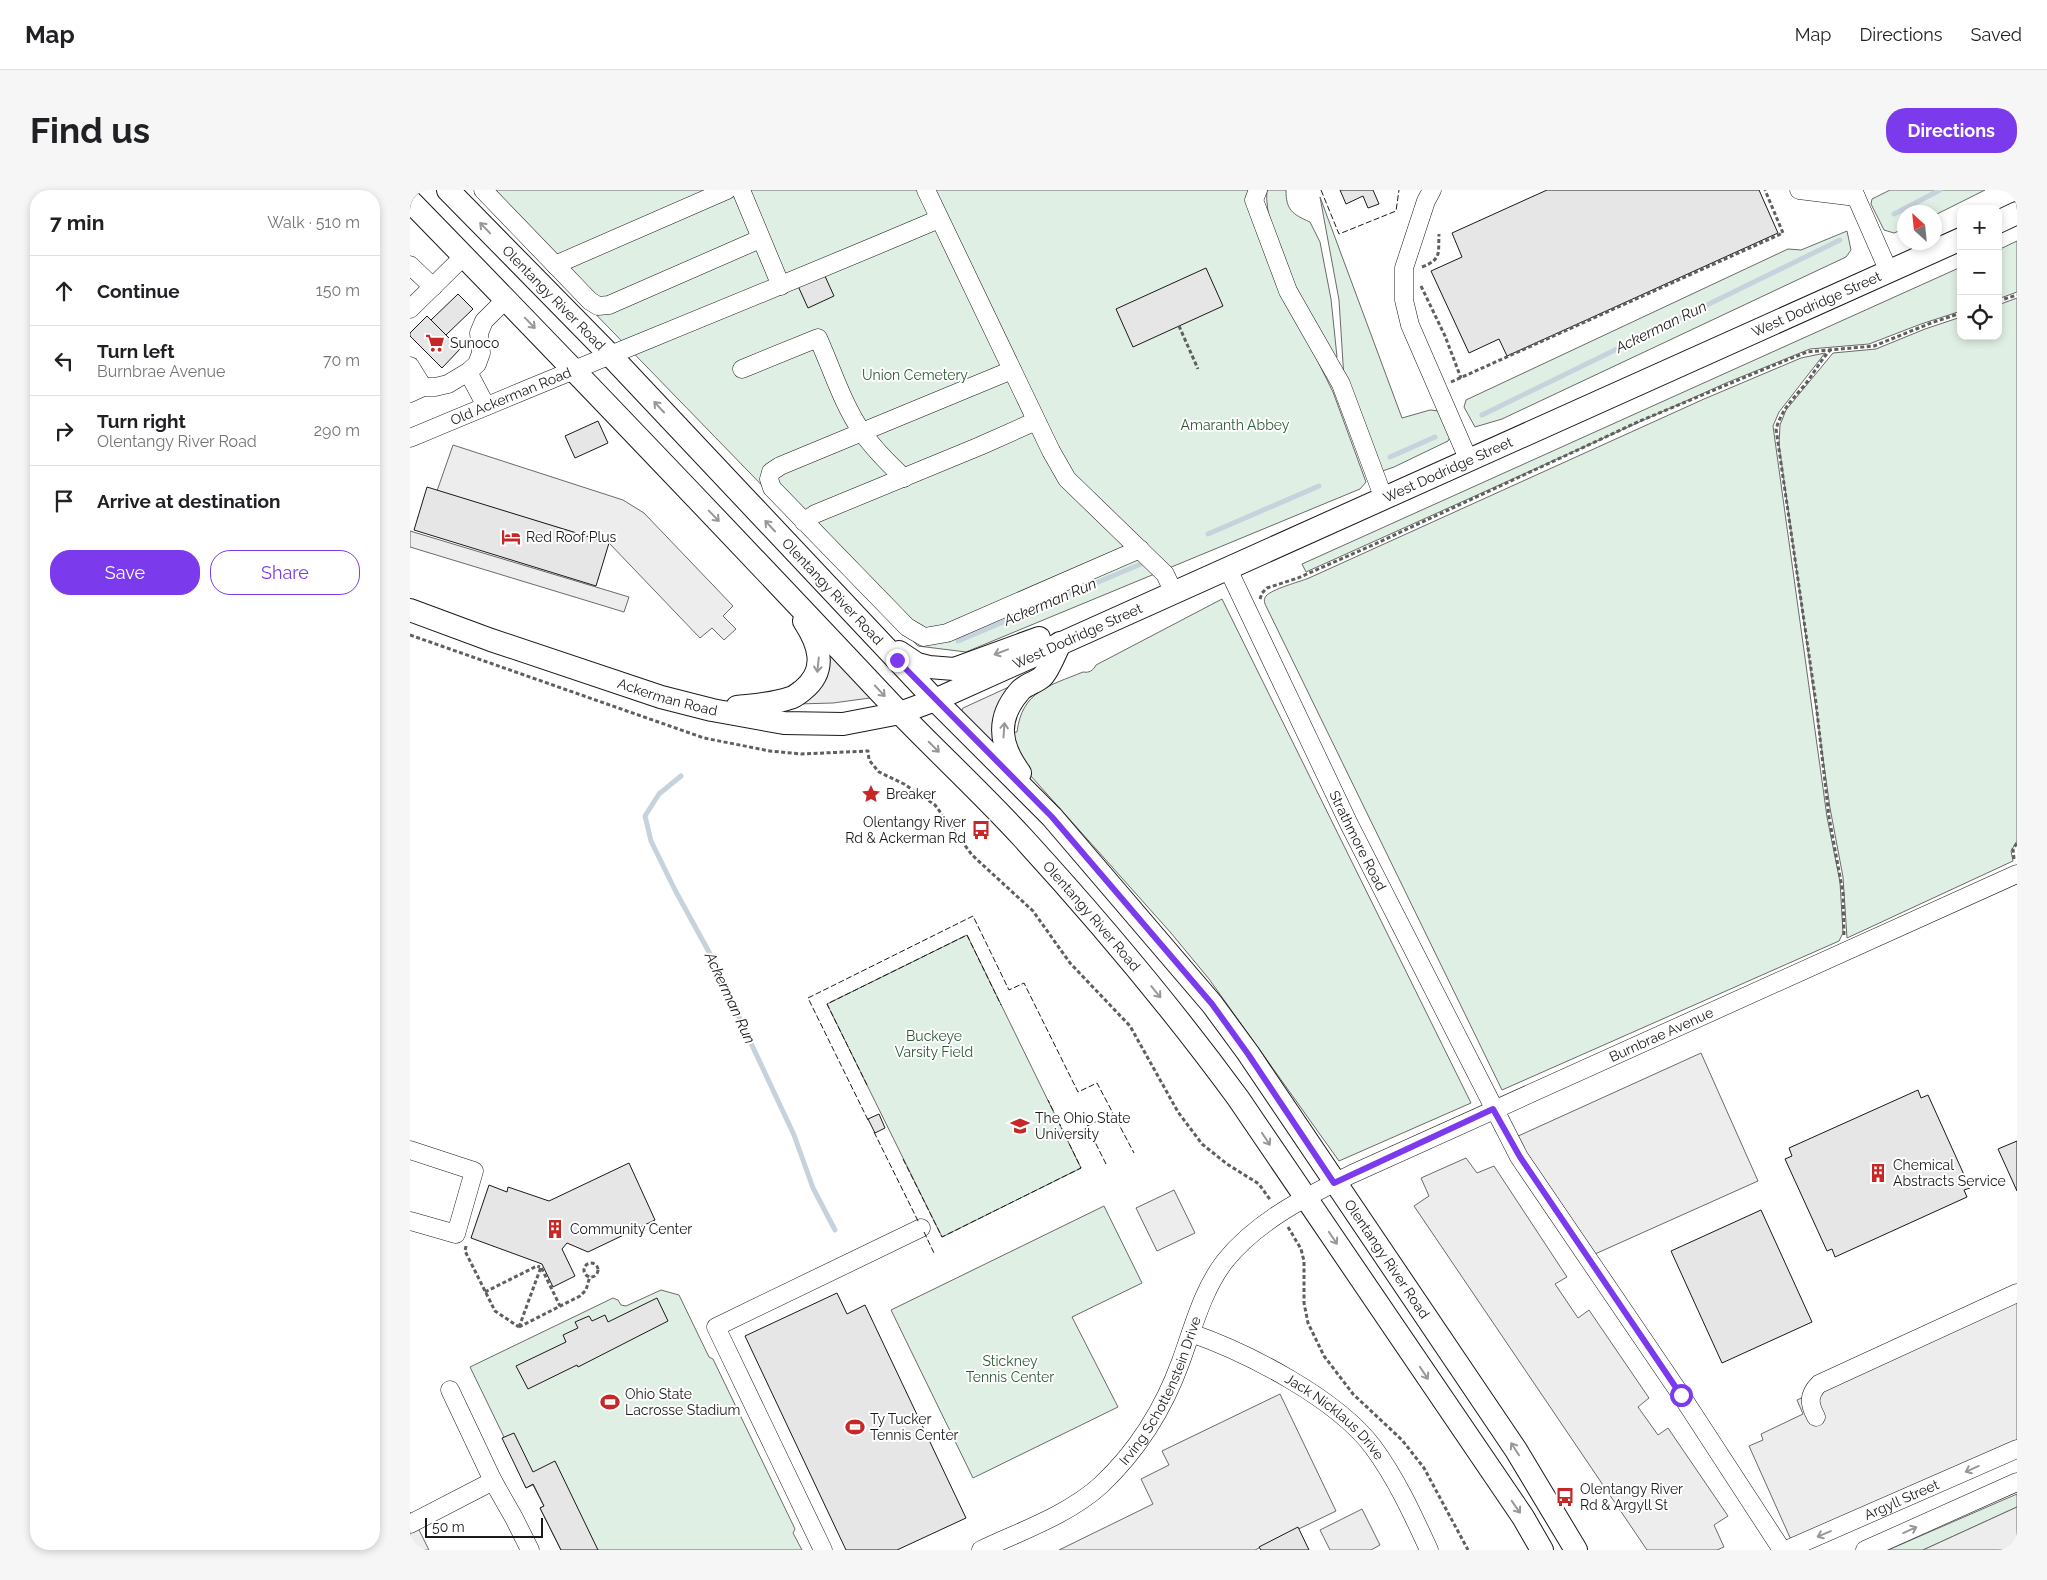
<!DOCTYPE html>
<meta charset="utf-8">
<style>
body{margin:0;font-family:Raleway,sans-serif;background:#f6f6f6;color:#202124}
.controls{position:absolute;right:15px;top:15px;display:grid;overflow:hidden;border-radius:10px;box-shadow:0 2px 8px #0003}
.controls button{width:45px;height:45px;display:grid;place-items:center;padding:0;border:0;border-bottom:1px solid #e0e0e0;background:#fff;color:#202124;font:25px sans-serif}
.compass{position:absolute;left:1487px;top:15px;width:45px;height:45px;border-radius:50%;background:#fff;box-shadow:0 2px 8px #0003;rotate:333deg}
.scale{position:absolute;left:15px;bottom:12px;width:118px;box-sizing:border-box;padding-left:5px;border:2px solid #1a1a1a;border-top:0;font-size:14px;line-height:18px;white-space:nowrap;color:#1a1a1a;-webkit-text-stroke:4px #fff;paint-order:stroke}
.stop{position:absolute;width:15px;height:15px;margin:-11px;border:4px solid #7c3aed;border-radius:50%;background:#fff}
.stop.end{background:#7c3aed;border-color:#fff;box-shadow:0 1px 5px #0008}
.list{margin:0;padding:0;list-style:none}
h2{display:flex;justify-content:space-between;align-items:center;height:65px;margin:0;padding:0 20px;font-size:21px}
h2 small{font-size:16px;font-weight:400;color:#757577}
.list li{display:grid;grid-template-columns:32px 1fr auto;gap:15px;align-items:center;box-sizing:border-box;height:70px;padding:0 20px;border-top:1px solid #e0e0e0}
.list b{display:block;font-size:19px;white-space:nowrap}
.list p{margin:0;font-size:16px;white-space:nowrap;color:#757577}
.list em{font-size:16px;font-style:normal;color:#757577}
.actions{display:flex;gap:10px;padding:15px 20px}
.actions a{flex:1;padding:11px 0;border:1px solid #7c3aed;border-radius:20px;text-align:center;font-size:18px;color:#7c3aed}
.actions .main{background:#7c3aed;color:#fff}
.icon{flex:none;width:28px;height:28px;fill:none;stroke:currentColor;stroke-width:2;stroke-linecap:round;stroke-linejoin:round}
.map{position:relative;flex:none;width:1607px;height:1360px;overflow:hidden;border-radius:20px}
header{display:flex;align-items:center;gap:30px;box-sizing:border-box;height:70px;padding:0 25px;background:#fff;border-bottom:1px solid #e0e0e0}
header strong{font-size:24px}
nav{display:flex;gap:28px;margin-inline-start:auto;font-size:18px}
.intro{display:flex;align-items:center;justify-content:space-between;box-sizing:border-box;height:120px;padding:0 30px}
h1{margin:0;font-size:35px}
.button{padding:12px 22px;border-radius:20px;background:#7c3aed;color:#fff;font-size:18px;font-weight:700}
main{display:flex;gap:30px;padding:0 30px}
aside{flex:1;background:#fff;border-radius:20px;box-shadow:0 2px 8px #0003}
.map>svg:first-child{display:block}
.green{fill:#e0efe3;stroke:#6a6a6a}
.parking{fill:#ededed;stroke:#6a6a6a}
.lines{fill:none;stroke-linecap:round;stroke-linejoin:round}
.stream{stroke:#c6d2dc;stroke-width:5}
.building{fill:#e6e6e6;stroke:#1a1a1a}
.minor-casing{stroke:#1a1a1a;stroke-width:19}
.major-casing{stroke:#1a1a1a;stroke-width:24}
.path{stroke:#5f5f5f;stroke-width:3;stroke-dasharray:4 2.5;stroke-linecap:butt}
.minor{stroke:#fff;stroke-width:18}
.major{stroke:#fff;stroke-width:22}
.fence{stroke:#1a1a1a;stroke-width:1;stroke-dasharray:6 2.5;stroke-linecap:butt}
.oneway{stroke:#989898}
.route{stroke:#7c3aed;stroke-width:6}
.labels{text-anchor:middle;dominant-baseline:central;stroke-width:4;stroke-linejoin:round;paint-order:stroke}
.street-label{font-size:14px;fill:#1a1a1a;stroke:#fff}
.poi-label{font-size:14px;fill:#1a1a1a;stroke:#fff;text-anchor:start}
.park-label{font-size:14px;fill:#2b5a34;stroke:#fff}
.water-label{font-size:15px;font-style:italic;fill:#1a1a1a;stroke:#fff}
</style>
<header>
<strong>Map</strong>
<nav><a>Map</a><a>Directions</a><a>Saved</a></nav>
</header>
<div class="intro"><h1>Find us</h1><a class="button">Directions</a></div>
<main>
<aside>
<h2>7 min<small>Walk · 510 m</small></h2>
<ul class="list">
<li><svg class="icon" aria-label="ahead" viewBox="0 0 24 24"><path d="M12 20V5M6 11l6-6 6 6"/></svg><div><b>Continue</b></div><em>150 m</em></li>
<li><svg class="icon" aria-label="left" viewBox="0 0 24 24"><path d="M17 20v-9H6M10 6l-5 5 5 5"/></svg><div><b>Turn left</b><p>Burnbrae Avenue</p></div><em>70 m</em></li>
<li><svg class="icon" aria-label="right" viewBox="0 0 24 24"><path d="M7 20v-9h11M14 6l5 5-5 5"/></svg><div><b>Turn right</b><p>Olentangy River Road</p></div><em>290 m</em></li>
<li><svg class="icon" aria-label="arrive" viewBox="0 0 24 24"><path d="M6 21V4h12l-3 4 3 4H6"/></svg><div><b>Arrive at destination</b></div></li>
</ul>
<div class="actions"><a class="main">Save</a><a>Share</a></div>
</aside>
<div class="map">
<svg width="1607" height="1360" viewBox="0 0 1607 1360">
<rect width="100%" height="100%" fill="#fff"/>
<g class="green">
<polygon points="65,0 841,0 873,101 923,202 956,292 950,299 556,462 508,456"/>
<path d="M857 0H876C876 20 882 24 900 32L910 52 921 109 927 167H923C902 128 852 43 857 0Z"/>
<polygon points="1480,0 1575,0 1525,25 1524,22 1494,22 1494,39 1484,43 1474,40 1461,14 1462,9"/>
<polygon points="910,7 992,228 1020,220 1029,221 1041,245 1038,251 984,277 967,283 934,189 929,110"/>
<polygon points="1437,41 1441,60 1436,67 1092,229 1065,237 1054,217 1056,210 1378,59 1391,60"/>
<polygon points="1607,51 1607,102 1588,109 1588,60"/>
<polygon points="1551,77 1551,121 1511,134 1459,154 1400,159 1316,193 896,382 892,374"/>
<polygon points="1607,108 1607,651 1601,661 1603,671 1437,748 1433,687 1420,618 1369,255 1370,235 1376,220 1423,163 1466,159 1515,139 1551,127 1551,146 1588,146 1588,115"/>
<path d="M1415 163 1369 222 1363 236 1417 627 1430 692 1433 743 1429 751 1092 900 855 414C854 410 854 409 856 406 862 399 889 392 899 388L1294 209 1391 168Z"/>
<path d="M812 409 1061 913 929 971 799 789 761 743 612 576 600 543 607 542C612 501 639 496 673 482 679 483 683 481 686 475Z"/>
<polygon points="557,745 671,978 532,1047 417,814"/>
<polygon points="694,1016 732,1093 662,1127 708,1217 563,1288 481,1120"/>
<polygon points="251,1100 269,1105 299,1167 303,1169 385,1339 383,1343 392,1360 151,1360 130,1318 134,1316 123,1295 116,1298 94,1247 60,1177 203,1108 208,1110 211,1115 216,1116"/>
<polygon points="1607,1304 1607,1317 1513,1360 1478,1360"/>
</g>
<g class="parking">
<polygon points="43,255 213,310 234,323 323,416 313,426 326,439 314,450 302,438 290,448 199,353 27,301"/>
<polygon points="0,341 219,407 214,422 0,357"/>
<polygon points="417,461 460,508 423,513 387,514"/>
<polygon points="601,496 588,557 551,522 553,518"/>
<polygon points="1291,863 1348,991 1185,1064 1106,947"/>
<polygon points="1056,968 1067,983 1084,976 1157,1087 1145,1094 1168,1128 1179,1120 1239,1208 1228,1217 1248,1245 1258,1238 1318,1326 1304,1335 1314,1357 1307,1360 1237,1360 1004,1016 1019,1006 1011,988"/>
<polygon points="764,1000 785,1043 747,1061 726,1018"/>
<polygon points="1607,1112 1607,1251 1382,1352 1339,1256 1353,1250 1351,1244 1393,1224 1387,1210"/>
<polygon points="870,1204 926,1321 845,1360 649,1360 743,1314 731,1289 759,1275 752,1261"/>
<polygon points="1607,1317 1607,1360 1513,1360"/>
<polygon points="952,1319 970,1355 961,1360 920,1360 910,1340"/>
<polygon points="0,1322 19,1360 0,1360"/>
</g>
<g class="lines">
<g class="stream">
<polyline points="1484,24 1530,0"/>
<polyline points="1072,225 1430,50"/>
<polyline points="980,267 1025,247"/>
<polyline points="798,344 909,296"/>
<polyline points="548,451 731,374"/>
<polyline points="271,586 249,604 235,626 241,651 265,700 305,773 326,821 384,945 403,998 425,1040"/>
</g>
</g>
<g class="building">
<polygon points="930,0 963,0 969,14 958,18 953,6 936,14"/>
<polygon points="1137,0 1349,0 1368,43 1097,166 1089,149 1059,163 1021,81 1052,67 1042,43"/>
<polygon points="796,78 813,116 723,157 706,119"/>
<polygon points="414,84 424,106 398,118 388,96"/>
<polygon points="48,104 63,119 36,145 21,130"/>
<polygon points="17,126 50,159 32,178 0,146 0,143"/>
<polygon points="188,231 198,253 165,268 155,246"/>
<polygon points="17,297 199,353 186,396 4,340"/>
<polygon points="1508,900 1511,908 1518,905 1560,998 1554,1000 1557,1007 1425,1067 1422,1059 1417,1061 1375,969 1382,966 1379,958"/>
<polygon points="469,924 475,938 465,943 458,929"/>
<polygon points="1607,951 1607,1001 1588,959"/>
<polygon points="219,973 245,1030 178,1062 157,1053 152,1059 165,1086 143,1097 132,1074 61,1048 79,995 97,1002 98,997 139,1011"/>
<polygon points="1351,1020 1402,1132 1312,1173 1261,1061"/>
<polygon points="427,1103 437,1124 455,1115 556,1328 487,1360 436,1360 335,1146"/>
<polygon points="247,1108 258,1131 168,1177 167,1175 118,1199 106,1176 156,1152 153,1145 168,1138 165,1132 179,1126 182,1131 195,1125 198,1132"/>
<polygon points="104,1243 123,1282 145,1271 188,1360 151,1360 130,1318 134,1316 123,1294 116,1298 92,1248"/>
<polygon points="888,1337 899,1360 851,1360 849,1357"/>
</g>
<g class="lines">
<g class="minor-casing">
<g id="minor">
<polyline points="73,0 180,111 188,116 199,115 350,49"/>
<polyline points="331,0 371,96"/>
<polyline points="516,0 641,261 657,289 755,384 764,403"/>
<polyline points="848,0 844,10 878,101 931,194 974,309"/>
<polyline points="1022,0 1016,11 994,78 994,110 1000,135 1059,271"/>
<polyline points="1389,0 1446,7"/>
<polyline points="1443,0 1479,82"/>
<polyline points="0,75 23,97"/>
<polyline points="145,75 317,0"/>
<polyline points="0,119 54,66"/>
<polyline points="0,176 13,197"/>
<path d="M332 179 408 148C422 179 433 215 452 242 464 259 479 274 494 288"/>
<polyline points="602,180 370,276 361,282 359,289 362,298 497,437 514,447 537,443 730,359"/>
<polyline points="58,182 76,216"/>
<polyline points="0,203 13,197 25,197 38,194 58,182 67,174 71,163 69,143 74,131 96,109"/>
<path id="s1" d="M0 248C176 174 353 104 529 29"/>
<polyline points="394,332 405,324 570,256 626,231"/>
<path id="s2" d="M818 379 939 634 1109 967 1271 1205 1372 1360"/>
<polyline points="0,960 64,981 46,1044 0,1031"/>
<path id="s3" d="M781 1143C838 1163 926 1208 963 1257 986 1288 1003 1325 1019 1360"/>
<polyline points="40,1200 83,1291 104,1328 120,1360"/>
<path d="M1406 1227C1399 1214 1398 1205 1409 1194L1607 1103"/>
<polyline points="0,1334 83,1291"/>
<polyline points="413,1360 306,1137 511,1038"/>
<path id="s4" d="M571 1360C611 1341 658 1325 691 1295 727 1261 754 1218 771 1171 783 1138 793 1099 815 1071 847 1031 897 1006 942 984L1607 684"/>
<path id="s5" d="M1376 1360 1607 1259"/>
<polyline points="1455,1360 1607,1292"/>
</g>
</g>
<g class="major-casing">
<g id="major">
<path id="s6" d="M38 0 201 166 525 510 642 627 802 814 838 863 1106 1260 1166 1360"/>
<path id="s7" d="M0 11C163 178 324 347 484 517 526 561 572 603 613 648 689 731 762 818 828 908L1113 1327 1132 1360"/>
<polyline points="1588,32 1607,23"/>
<path id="s8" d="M0 420 81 450 251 507 302 520 374 533 433 534 490 523 525 510 1551 49"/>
<polyline points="489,462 507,474 519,477 544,479 629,448"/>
<path d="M327 517C344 515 363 514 380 508 385 507 389 503 393 500 418 480 409 454 394 431"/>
<path d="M610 583C590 556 585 530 609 502 614 495 625 493 632 487 638 482 646 462 650 453"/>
</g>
</g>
<g class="path">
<path d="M1012 77C1032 69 1028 64 1029 44"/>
<polyline points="1011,96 1035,146 1051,188"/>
<polyline points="1588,111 1607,105"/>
<polyline points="769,136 788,179"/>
<path d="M1421 159C1410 171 1403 185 1393 197 1380 212 1372 220 1366 239L1406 513 1419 627 1433 703 1434 745"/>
<polyline points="1041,192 1373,43 1355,0"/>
<polyline points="850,409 852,403 857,398 888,388 965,354 1230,231 1357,178 1397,162 1464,156 1521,133 1551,123"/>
<polyline points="0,445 294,548 360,561 391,564 458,561 459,570 469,582 494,594 525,615 562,665 623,721 660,773 720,836 768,922 792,954 817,974 849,994 861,1011"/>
<polyline points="1604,669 1603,659 1607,653"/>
<polyline points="878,1037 891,1059 894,1071 894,1113 898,1133 914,1166 943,1204 992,1250 1014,1278 1058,1360"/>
<polyline points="56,1056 55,1061 85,1121 109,1137"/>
<circle cx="181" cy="1080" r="7"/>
<polyline points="75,1102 127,1076 130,1077"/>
<polyline points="109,1137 131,1077 150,1116"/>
<polyline points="109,1137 170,1106 176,1100 180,1086"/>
</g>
<use href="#minor" class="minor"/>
<use href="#major" class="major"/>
<g class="fence">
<polyline points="911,0 929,44 986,21 989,0"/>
<polyline points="457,895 417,814 557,745 591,815"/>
<polyline points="458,930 398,808 563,726 599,800 614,793 668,902 687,893 724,963"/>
<polyline points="464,942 509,1033"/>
<polyline points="493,969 532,1047 671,978 638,910"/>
<polyline points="696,974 677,936 702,924"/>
<polyline points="514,1042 524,1063"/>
</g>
</g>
<defs><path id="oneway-shaft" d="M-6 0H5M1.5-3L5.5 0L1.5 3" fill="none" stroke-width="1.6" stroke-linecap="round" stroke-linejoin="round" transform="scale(1.25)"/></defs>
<g class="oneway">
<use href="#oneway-shaft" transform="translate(75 38) rotate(-134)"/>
<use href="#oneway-shaft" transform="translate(120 133) rotate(46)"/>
<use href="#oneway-shaft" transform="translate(249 217) rotate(-133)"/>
<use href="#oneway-shaft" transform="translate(304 326) rotate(46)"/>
<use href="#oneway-shaft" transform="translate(360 336) rotate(-133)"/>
<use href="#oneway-shaft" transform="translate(591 462) rotate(159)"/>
<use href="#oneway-shaft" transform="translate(408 475) rotate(96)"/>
<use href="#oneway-shaft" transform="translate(470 501) rotate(47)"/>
<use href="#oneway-shaft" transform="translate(594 540) rotate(-86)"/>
<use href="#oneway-shaft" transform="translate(524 557) rotate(45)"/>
<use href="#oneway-shaft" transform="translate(746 802) rotate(51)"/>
<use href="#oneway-shaft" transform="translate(856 949) rotate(56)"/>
<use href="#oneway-shaft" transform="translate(923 1048) rotate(56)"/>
<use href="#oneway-shaft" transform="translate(1014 1183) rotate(56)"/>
<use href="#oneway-shaft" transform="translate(1105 1259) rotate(-123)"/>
<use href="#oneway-shaft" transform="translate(1562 1279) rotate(156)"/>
<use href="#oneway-shaft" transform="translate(1106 1317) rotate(55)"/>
<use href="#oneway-shaft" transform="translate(1500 1340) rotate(-24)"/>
<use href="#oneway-shaft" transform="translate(1414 1344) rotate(157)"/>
</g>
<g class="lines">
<polyline class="route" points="487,470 642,627 802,814 838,864 924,993 1083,919 1110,967 1271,1205"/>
</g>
<defs>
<g id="supermarket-bare" transform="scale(1.5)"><path d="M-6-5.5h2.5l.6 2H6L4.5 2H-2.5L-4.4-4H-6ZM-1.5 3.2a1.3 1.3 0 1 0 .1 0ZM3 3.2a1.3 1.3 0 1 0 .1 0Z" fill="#c62828" stroke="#fff" stroke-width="2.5" paint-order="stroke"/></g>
<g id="hotel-bare" transform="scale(1.5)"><path d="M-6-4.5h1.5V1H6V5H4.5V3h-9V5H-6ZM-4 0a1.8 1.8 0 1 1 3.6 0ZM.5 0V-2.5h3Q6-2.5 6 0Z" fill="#c62828" stroke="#fff" stroke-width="2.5" paint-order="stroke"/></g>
<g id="sight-bare" transform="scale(1.5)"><path d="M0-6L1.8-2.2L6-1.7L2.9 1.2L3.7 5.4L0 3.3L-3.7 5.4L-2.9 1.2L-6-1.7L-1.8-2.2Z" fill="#c62828" stroke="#fff" stroke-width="2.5" paint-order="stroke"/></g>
<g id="bus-bare" transform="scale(1.5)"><path d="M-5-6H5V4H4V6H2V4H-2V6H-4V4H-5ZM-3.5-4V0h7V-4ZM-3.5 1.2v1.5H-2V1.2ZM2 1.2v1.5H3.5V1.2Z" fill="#c62828" stroke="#fff" stroke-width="2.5" paint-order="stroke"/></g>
<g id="university-bare" transform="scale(1.5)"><path d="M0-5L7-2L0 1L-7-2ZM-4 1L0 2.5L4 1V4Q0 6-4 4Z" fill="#c62828" stroke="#fff" stroke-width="2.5" paint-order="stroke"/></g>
<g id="building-bare" transform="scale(1.5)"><path d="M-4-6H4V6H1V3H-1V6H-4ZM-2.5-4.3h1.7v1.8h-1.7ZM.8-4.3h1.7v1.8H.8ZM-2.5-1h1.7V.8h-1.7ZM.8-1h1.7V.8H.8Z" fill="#c62828" stroke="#fff" stroke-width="2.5" paint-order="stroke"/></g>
<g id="stadium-bare" transform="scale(1.5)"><path d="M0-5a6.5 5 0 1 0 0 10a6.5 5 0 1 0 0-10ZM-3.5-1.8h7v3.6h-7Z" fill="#c62828" stroke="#fff" stroke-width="2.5" paint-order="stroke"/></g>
</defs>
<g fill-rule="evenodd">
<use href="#supermarket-bare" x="25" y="153"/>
<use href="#hotel-bare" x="101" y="347"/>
<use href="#sight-bare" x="461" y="604"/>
<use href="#bus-bare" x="571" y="640"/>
<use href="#university-bare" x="610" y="936"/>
<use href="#building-bare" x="1468" y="983"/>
<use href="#building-bare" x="145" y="1039"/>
<use href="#stadium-bare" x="200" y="1212"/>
<use href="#stadium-bare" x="445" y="1237"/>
<use href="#bus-bare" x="1155" y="1307"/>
</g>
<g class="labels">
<g class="street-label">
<text stroke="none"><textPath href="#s6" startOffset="151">Olentangy River Road</textPath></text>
<text stroke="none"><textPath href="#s8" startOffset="1512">West Dodridge Street</textPath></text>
<text stroke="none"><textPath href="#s1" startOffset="109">Old Ackerman Road</textPath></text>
<text stroke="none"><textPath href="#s8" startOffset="1108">West Dodridge Street</textPath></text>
<text stroke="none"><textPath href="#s6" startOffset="556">Olentangy River Road</textPath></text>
<text stroke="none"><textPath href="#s8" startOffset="702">West Dodridge Street</textPath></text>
<text stroke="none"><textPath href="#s8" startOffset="272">Ackerman Road</textPath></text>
<text stroke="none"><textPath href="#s2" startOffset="301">Strathmore Road</textPath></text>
<text stroke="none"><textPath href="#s7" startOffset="988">Olentangy River Road</textPath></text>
<text stroke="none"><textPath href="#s4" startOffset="890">Burnbrae Avenue</textPath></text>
<text stroke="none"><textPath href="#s6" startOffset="1426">Olentangy River Road</textPath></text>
<text stroke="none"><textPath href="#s4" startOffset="250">Irving Schottenstein Drive</textPath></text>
<text stroke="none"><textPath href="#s3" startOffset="168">Jack Nicklaus Drive</textPath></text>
<text stroke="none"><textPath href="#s5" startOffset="126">Argyll Street</textPath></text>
</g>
<g class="poi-label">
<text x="40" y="153">Sunoco</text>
<text x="116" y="347">Red Roof Plus</text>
<text x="476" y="604">Breaker</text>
<text x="556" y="632" text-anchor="end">Olentangy River<tspan x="556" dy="16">Rd &amp; Ackerman Rd</tspan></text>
<text x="625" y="928">The Ohio State<tspan x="625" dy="16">University</tspan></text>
<text x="1483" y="975">Chemical<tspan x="1483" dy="16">Abstracts Service</tspan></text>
<text x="160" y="1039">Community Center</text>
<text x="215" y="1204">Ohio State<tspan x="215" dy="16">Lacrosse Stadium</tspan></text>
<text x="460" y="1229">Ty Tucker<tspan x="460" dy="16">Tennis Center</tspan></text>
<text x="1170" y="1299">Olentangy River<tspan x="1170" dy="16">Rd &amp; Argyll St</tspan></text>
</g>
<g class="park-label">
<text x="505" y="185">Union Cemetery</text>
<text x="825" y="235">Amaranth Abbey</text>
<text x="524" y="846">Buckeye<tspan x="524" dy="16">Varsity Field</tspan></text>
<text x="600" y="1171">Stickney<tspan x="600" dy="16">Tennis Center</tspan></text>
</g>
<g class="water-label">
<text transform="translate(1251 137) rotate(-26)">Ackerman Run</text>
<text transform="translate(640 412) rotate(-23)">Ackerman Run</text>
<text transform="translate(320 808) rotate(65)">Ackerman Run</text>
</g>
</g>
</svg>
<div class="controls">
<button>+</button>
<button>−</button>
<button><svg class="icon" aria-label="locate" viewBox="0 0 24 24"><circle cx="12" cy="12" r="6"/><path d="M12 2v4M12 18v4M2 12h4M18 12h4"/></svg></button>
</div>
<svg class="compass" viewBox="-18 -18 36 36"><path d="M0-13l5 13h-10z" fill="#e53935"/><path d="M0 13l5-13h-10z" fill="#757577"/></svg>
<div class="scale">50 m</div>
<div class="stop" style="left:1271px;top:1205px"></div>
<div class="stop end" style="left:487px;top:470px"></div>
</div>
</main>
